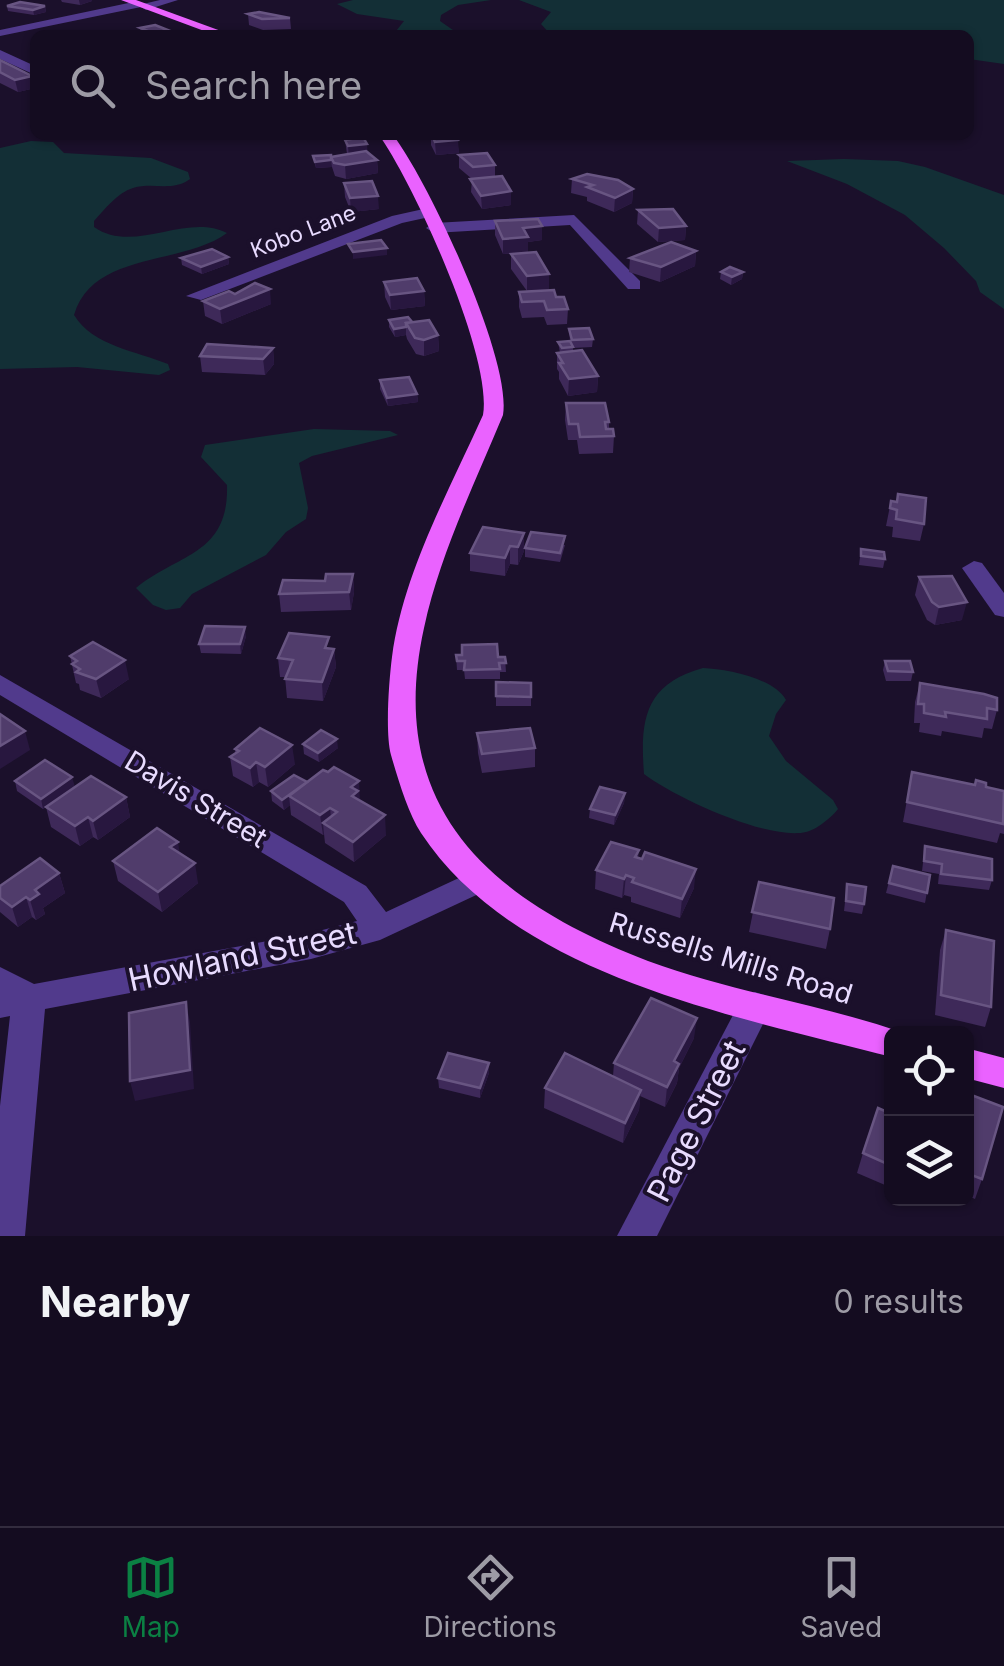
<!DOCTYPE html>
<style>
body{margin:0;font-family:Inter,sans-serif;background:#211a2d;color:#f1f3f6}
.controls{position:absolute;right:30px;bottom:30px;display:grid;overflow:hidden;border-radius:15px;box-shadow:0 2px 8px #0004}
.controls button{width:90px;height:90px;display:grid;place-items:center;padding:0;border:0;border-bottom:2px solid #332c3e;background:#140c20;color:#f1f3f6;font:50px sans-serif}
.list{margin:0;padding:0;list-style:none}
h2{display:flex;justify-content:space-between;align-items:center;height:130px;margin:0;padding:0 40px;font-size:42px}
h2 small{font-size:32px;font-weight:400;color:#9d9ba5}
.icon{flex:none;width:55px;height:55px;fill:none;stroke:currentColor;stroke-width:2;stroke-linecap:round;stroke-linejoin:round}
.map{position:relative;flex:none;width:1004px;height:1236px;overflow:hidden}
.search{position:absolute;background:#140c20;box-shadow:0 2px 8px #0004;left:30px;right:30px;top:30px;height:110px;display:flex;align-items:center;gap:25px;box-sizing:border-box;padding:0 35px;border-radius:15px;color:#9d9ba5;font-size:38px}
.sheet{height:290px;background:#140c20}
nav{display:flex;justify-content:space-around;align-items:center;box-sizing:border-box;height:140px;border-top:2px solid #332c3e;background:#140c20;font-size:28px;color:#9d9ba5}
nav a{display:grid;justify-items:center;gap:5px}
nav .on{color:#0b8043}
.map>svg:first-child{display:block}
.green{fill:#132f36}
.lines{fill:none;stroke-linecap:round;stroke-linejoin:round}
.minor{fill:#513a8c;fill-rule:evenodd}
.major{fill:#ea62ff;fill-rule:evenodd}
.wall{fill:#3e2959}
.shaded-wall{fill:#28173f}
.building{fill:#503c6b;stroke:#685582;stroke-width:2.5}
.labels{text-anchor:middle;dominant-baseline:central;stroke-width:8;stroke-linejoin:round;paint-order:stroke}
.far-street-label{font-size:22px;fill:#e8dbff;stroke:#1b102b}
.street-label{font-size:28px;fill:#e8dbff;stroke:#1b102b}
.near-street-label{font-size:32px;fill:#e8dbff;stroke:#1b102b}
</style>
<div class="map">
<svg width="1004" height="1236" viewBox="0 0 1004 1236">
<rect width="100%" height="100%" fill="#1b102b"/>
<g class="green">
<polygon points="353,0 491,0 458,5 441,15 440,21 460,35 393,35 404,21 357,14 337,4"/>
<polygon points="519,0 1004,0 1004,64 969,59 969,35 551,35 541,24 551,12"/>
<path d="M31 141 53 142 64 153 151 158 188 172 190 179C173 192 153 182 133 188 117 193 105 209 94 221V227C134 255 186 212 227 233 182 266 93 251 74 315 93 346 136 351 168 364L170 370 159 375 77 367 0 369V148Z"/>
<polygon points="844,159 898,161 925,167 1004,195 1004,309 980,292 976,281 944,248 905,215 847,184 787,161"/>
<path d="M314 429 390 431 398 435 312 456 299 463 308 508 306 519 286 532 266 555 192 594 180 608 166 610 153 605 136 588C179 553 229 555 227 485L201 457 205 445Z"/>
<path d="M703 668C727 669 774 678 786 700L776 714 769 736 786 761 833 800 838 809C832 817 816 830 806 832 768 841 674 797 644 774 640 721 644 684 703 668Z"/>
</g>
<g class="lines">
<g class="minor">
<polygon points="160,0 178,0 146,10 141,7 0,36 0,30 138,1 143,4"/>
<polygon points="0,50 35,66 35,75 0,59"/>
<polygon points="428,208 434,210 434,216 402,223 201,300 186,296 392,216"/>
<polygon points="574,215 640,281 640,289 628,289 570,225 434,233 426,228 434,223"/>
<polygon points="974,561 982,563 1004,593 1004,617 995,615 962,568"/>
<polygon points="0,675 366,886 386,912 476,870 487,874 492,882 487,890 380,940 311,959 45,1009 25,1236 0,1236 0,1106 10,1016 0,1018 0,967 34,984 311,933 357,921 344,902 0,695"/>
<polygon points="755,992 767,996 772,1006 657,1236 617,1236 743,996"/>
</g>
<g class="major">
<polygon points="121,0 136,0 232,35 215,35"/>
<path d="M379 135H393C429 182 512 359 503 415 474 485 440 554 424 628 384 810 492 901 648 961 731 992 821 1004 904 1033L892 1034V1057C736 1016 516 977 421 833 408 813 398 779 391 755 385 733 389 680 392 657 403 573 449 491 483 415 493 357 414 184 379 135Z"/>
<polygon points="966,1048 1004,1058 1004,1088 966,1078"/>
</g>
</g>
<g class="wall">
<polygon points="61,0 92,0 92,1 80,5 62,2"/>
<polygon points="7,6 45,6 46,12 34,15 8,11"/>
<polygon points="248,14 290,18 291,29 263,30 249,25"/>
<polygon points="140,28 168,30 168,35 144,35 141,34"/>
<polygon points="0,60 35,88 18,92 0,83"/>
<polygon points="431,135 456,135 459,153 436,155 431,145"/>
<polygon points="345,140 367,152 377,160 378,173 346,179 335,176 332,167 316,168 313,156 332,157 347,154"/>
<polygon points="459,155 495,165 495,177 511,205 482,209 471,192 472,179 459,168"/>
<polygon points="572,179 633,189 632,203 614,212 587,201 587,197 571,193"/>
<polygon points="344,183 379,209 351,212 345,197"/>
<polygon points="638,210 686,226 685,240 658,242 637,224"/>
<polygon points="495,221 542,240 528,242 528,252 503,254 495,235"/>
<polygon points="696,251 695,266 660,282 629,272 630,258"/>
<polygon points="511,254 549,274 549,289 527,291 511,269"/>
<polygon points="228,257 229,264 202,274 182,265 181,258"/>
<polygon points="721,272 743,272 742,279 731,285 720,279"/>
<polygon points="384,282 424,291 425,306 391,310 385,297"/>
<polygon points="519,292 568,309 567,324 547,325 544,317 522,318 519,307"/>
<polygon points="235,294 271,304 222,324 205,316 203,301"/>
<polygon points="389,320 413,323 438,335 439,351 424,356 416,354 407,339 406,335 395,337 389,327"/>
<polygon points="569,329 593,339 592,347 573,348 573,351 598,376 597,392 568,396 559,379 559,372 557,369 557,353 560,353 558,342 570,341"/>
<polygon points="273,348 274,364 265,375 202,372 200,356"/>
<polygon points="380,380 417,394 418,402 388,406 380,389"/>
<polygon points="566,403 609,422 609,429 614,436 613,453 579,454 577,440 568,440 565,420"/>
<polygon points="891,501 924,524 920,541 892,537 893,527 886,526"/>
<polygon points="483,527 524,551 518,565 510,564 505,576 470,571 470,553"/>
<polygon points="565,545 560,562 525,557 525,548"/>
<polygon points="861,549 885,559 883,568 859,565"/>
<polygon points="353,574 354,592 351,610 281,612 279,594 325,581"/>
<polygon points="919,577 962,620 935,625 927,620 915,595"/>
<polygon points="246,636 241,654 201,653 199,644"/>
<polygon points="330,648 334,649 336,667 323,701 287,698 285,677 280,677 278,658"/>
<polygon points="456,655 505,657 506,672 500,672 500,679 465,679 464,670 457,670"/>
<polygon points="70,656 129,679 101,698 80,690 79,684 76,683"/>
<polygon points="885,661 913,672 911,681 886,681 883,670"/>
<polygon points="496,682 531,683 531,706 496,706"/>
<polygon points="920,683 997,710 992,729 984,728 982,738 942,731 941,736 919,732 920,723 914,723 915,702"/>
<polygon points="477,733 535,748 535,767 482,773 478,753"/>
<polygon points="303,744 338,748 319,762 304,754"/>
<polygon points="235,749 295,764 268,787 259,782 253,787 233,776 230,757 235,753"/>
<polygon points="912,772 974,785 976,780 986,787 1004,805 1004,834 1000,833 997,843 903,822"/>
<polygon points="15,781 75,787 43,809 17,791"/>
<polygon points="306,782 360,800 386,835 354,862 325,843 324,834 323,835 291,815 290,805 284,810 272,801 271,791"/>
<polygon points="625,793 624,803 614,825 589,818 590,809"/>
<polygon points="126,797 130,817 98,840 93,837 80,846 51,827 46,807"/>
<polygon points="925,846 992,880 989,890 938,884 939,874 922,871"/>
<polygon points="639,850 638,858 694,888 680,918 631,902 631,897 624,895 622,898 595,889 596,870"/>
<polygon points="180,854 198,883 162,912 118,881 113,861"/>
<polygon points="893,866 930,875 925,903 886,893"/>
<polygon points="59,873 65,893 43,908 45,914 36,920 32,917 18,927 0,912 0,886"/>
<polygon points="759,882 830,929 826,949 749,932"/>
<polygon points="847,884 864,904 862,914 844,911"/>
<polygon points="946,930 991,1007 985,1027 935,1015 940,950"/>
<polygon points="694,1038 679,1068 677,1083 665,1107 640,1096 639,1110 623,1143 544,1108 545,1088 613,1076 614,1063"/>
<polygon points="489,1063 489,1073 480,1098 439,1088 438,1078"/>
<polygon points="966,1093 982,1179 975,1199 966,1195"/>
<polygon points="892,1114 892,1188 857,1173 863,1153"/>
</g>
<g class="shaded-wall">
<polygon points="79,0 92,0 92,1 80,5"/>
<polygon points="45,6 46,12 34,15 33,10"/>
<polygon points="168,30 168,35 153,35 153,33"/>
<polygon points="32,76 35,88 18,92 15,80"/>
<polygon points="458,140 459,153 436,155 435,142"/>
<polygon points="367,144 368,157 349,159 348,146"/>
<polygon points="331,160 332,167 316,168 315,162"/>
<polygon points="377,160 378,173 346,179 345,165"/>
<polygon points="633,189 632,203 614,212 615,198"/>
<polygon points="511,191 511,205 482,209 481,196"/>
<polygon points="378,196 379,209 351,212 350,198"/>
<polygon points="542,226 542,240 528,242 528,252 503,254 503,239 523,228"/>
<polygon points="686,226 685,240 658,242 659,228"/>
<polygon points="387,248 387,255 353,259 353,252"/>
<polygon points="696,251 695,266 660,282 661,267"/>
<polygon points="228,257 229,264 202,274 201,267"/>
<polygon points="743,272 742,279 731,285 732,277"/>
<polygon points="549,274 549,289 527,291 527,276"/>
<polygon points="270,289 271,304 222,324 220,309"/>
<polygon points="424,291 425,306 391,310 390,295"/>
<polygon points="406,327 406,335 395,337 394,329"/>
<polygon points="438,335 439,351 424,356 424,340"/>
<polygon points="273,348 274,364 265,375 263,359"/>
<polygon points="598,376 597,392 568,396 569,379"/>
<polygon points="417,394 418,402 388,406 387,398"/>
<polygon points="524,533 524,551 518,565 518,547"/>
<polygon points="510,546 510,564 505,576 505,558"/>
<polygon points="353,574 354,592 351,610 349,592"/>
<polygon points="967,602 962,620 935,625 939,607"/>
<polygon points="245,627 246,636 241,654 240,644"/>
<polygon points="334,649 336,667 323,701 322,682"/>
<polygon points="125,660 129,679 101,698 96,679"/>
<polygon points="25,731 30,750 0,769 0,746"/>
<polygon points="337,739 338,748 319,762 318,753"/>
<polygon points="292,745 295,764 268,787 265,767"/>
<polygon points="256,762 259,782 253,787 250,768"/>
<polygon points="72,777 75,787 43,809 41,799"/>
<polygon points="359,781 360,801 354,815 351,787"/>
<polygon points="307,782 289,796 290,805 284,810 282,800"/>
<polygon points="625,793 624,803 614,825 615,815"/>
<polygon points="126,797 130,817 98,840 93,821"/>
<polygon points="330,808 332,827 323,823 324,834 323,835 320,815"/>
<polygon points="385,815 386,835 354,862 353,842"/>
<polygon points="88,817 93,837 80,846 75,826"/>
<polygon points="178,842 181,862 170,847"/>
<polygon points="195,863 198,883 162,912 158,892"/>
<polygon points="696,869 694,888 680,918 682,899"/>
<polygon points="59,873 65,893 43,908 45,914 36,920 30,900 35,890"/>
<polygon points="626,875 624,895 622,898 624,879"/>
<polygon points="26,897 32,917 18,927 12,907"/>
<polygon points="186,1002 190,1022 194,1089 135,1101 130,1081"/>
<polygon points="697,1018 694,1038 679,1068 677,1083 665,1107 667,1087 674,1061"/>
<polygon points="489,1063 489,1073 480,1098 480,1088"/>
<polygon points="641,1090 639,1110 623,1143 625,1123"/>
</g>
<g class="building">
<polygon points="20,2 45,6 33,10 7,6"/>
<polygon points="259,12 290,18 262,19 248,14"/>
<polygon points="155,25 168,30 153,33 140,28"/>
<polygon points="0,60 32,76 15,80 0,72"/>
<polygon points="432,135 456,135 458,140 435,142"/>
<polygon points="363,137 367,144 348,146 345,140"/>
<polygon points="366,151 377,160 345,165 334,163 331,157"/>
<polygon points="487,153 495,165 473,167 459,155"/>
<polygon points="331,155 331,160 315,162 313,156"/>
<polygon points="587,174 618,180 633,189 615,198 587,187 593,185 572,179"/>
<polygon points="502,176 511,191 481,196 470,179"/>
<polygon points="372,181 378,196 350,198 344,183"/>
<polygon points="673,209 686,226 659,228 638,210"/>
<polygon points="538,219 542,226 523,228 528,237 503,239 495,221"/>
<polygon points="381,240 387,248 353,252 348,244"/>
<polygon points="671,242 696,251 661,267 630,258"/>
<polygon points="212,249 228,257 201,267 181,258"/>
<polygon points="536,252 549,274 527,276 511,254"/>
<polygon points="730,267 743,272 732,277 721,272"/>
<polygon points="417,278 424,291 390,295 384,282"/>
<polygon points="255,283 270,289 220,309 203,301 229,291 235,294"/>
<polygon points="554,290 556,297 564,297 568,309 547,310 544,301 522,302 519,292"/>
<polygon points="408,317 413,323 406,323 406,327 394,329 389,320"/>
<polygon points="429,320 438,335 424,340 415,338 406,323"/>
<polygon points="589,328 593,339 572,340 569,329"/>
<polygon points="570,341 573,347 562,348 558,342"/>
<polygon points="207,344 273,348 263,359 200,356"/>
<polygon points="582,350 598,376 569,379 559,363 563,363 557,353"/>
<polygon points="409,377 417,394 387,398 380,380"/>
<polygon points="566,403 605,403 609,422 605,422 606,429 613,429 614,436 580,437 578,424 569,424"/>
<polygon points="898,494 926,498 924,524 896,519 897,510 890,508 891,501 897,502"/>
<polygon points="483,527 524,533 518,547 510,546 505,558 470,553"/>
<polygon points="531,532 565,536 560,553 525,548"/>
<polygon points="861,549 884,552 885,559 861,556"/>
<polygon points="326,574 353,574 349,592 279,594 283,580 325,581"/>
<polygon points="952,576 967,602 939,607 932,602 919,577"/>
<polygon points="205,626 245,627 240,644 199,644"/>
<polygon points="289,633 329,637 325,648 334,649 322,682 285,679 293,660 278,658"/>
<polygon points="93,642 125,660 96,679 76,672 80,669 72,664 77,661 70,656"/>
<polygon points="497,644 498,657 505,657 506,663 499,663 500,669 464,670 465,661 457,661 456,655 462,655 462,645"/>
<polygon points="885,661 910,661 913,672 888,671"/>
<polygon points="496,682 531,683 531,697 496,696"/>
<polygon points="920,683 984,694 997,698 997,710 987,708 987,719 945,712 946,717 924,713 924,704 918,704"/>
<polygon points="0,714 25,731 0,746"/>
<polygon points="260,728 292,745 265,767 256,762 250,768 230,757 239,751 235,749"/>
<polygon points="530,728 535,748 482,754 477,733"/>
<polygon points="321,730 337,739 318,753 303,744"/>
<polygon points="45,760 72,777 41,799 15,781"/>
<polygon points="334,767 359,781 351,787 358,791 352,796 385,815 353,842 323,823 337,812 330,808 320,815 289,796 323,770 328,772"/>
<polygon points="912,772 975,785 976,780 986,783 986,787 1004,791 1003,824 907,802"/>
<polygon points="294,775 307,782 282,800 271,791"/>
<polygon points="91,776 126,797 93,821 88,817 75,826 46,807"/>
<polygon points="600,787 625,793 615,815 590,809"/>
<polygon points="157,828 178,842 170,847 195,863 158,892 113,861"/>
<polygon points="611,842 639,850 635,857 642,859 645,852 696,869 682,899 632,882 634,878 626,875 624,879 596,870"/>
<polygon points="925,846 992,859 992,880 941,874 942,864 924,861"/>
<polygon points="40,858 59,873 35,890 39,894 30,900 26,897 12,907 0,898 0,886"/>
<polygon points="893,866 930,875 927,893 889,883"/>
<polygon points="759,882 834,898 830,929 752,912"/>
<polygon points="847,884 866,887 864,904 846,901"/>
<polygon points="946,930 994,941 991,1007 941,995"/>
<polygon points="651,998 697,1018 674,1061 679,1064 667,1087 614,1063"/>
<polygon points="186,1002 190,1070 130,1081 129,1013"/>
<polygon points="448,1053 489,1063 480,1088 438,1078"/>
<polygon points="565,1053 641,1090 625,1123 545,1088"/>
<polygon points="966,1093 1003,1107 982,1179 966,1173"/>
<polygon points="878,1108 892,1114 892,1166 863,1153"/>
</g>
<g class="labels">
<g class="far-street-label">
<text transform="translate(303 231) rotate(-21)">Kobo Lane</text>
</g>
<g class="street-label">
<text transform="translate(196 799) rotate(31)">Davis Street</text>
<text transform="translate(731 958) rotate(17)">Russells Mills Road</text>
</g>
<g class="near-street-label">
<text transform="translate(242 956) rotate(-12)">Howland Street</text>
<text transform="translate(696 1121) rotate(-63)">Page Street</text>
</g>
</g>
</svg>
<div class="controls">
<button><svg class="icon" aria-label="locate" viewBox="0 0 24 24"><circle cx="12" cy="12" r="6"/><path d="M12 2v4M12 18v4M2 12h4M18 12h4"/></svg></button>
<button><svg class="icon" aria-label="layers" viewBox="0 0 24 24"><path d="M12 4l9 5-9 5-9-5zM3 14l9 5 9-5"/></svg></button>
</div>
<div class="search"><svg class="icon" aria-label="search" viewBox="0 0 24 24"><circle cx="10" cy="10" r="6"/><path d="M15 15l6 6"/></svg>Search here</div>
</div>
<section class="sheet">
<h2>Nearby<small>0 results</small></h2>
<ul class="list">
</ul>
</section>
<nav>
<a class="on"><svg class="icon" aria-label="map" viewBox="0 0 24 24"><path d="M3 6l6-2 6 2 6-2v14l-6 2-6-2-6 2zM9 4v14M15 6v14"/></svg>Map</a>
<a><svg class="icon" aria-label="directions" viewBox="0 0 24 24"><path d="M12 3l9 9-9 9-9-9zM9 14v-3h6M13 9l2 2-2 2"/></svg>Directions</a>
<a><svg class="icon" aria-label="saved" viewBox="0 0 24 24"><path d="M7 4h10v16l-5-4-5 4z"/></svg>Saved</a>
</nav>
